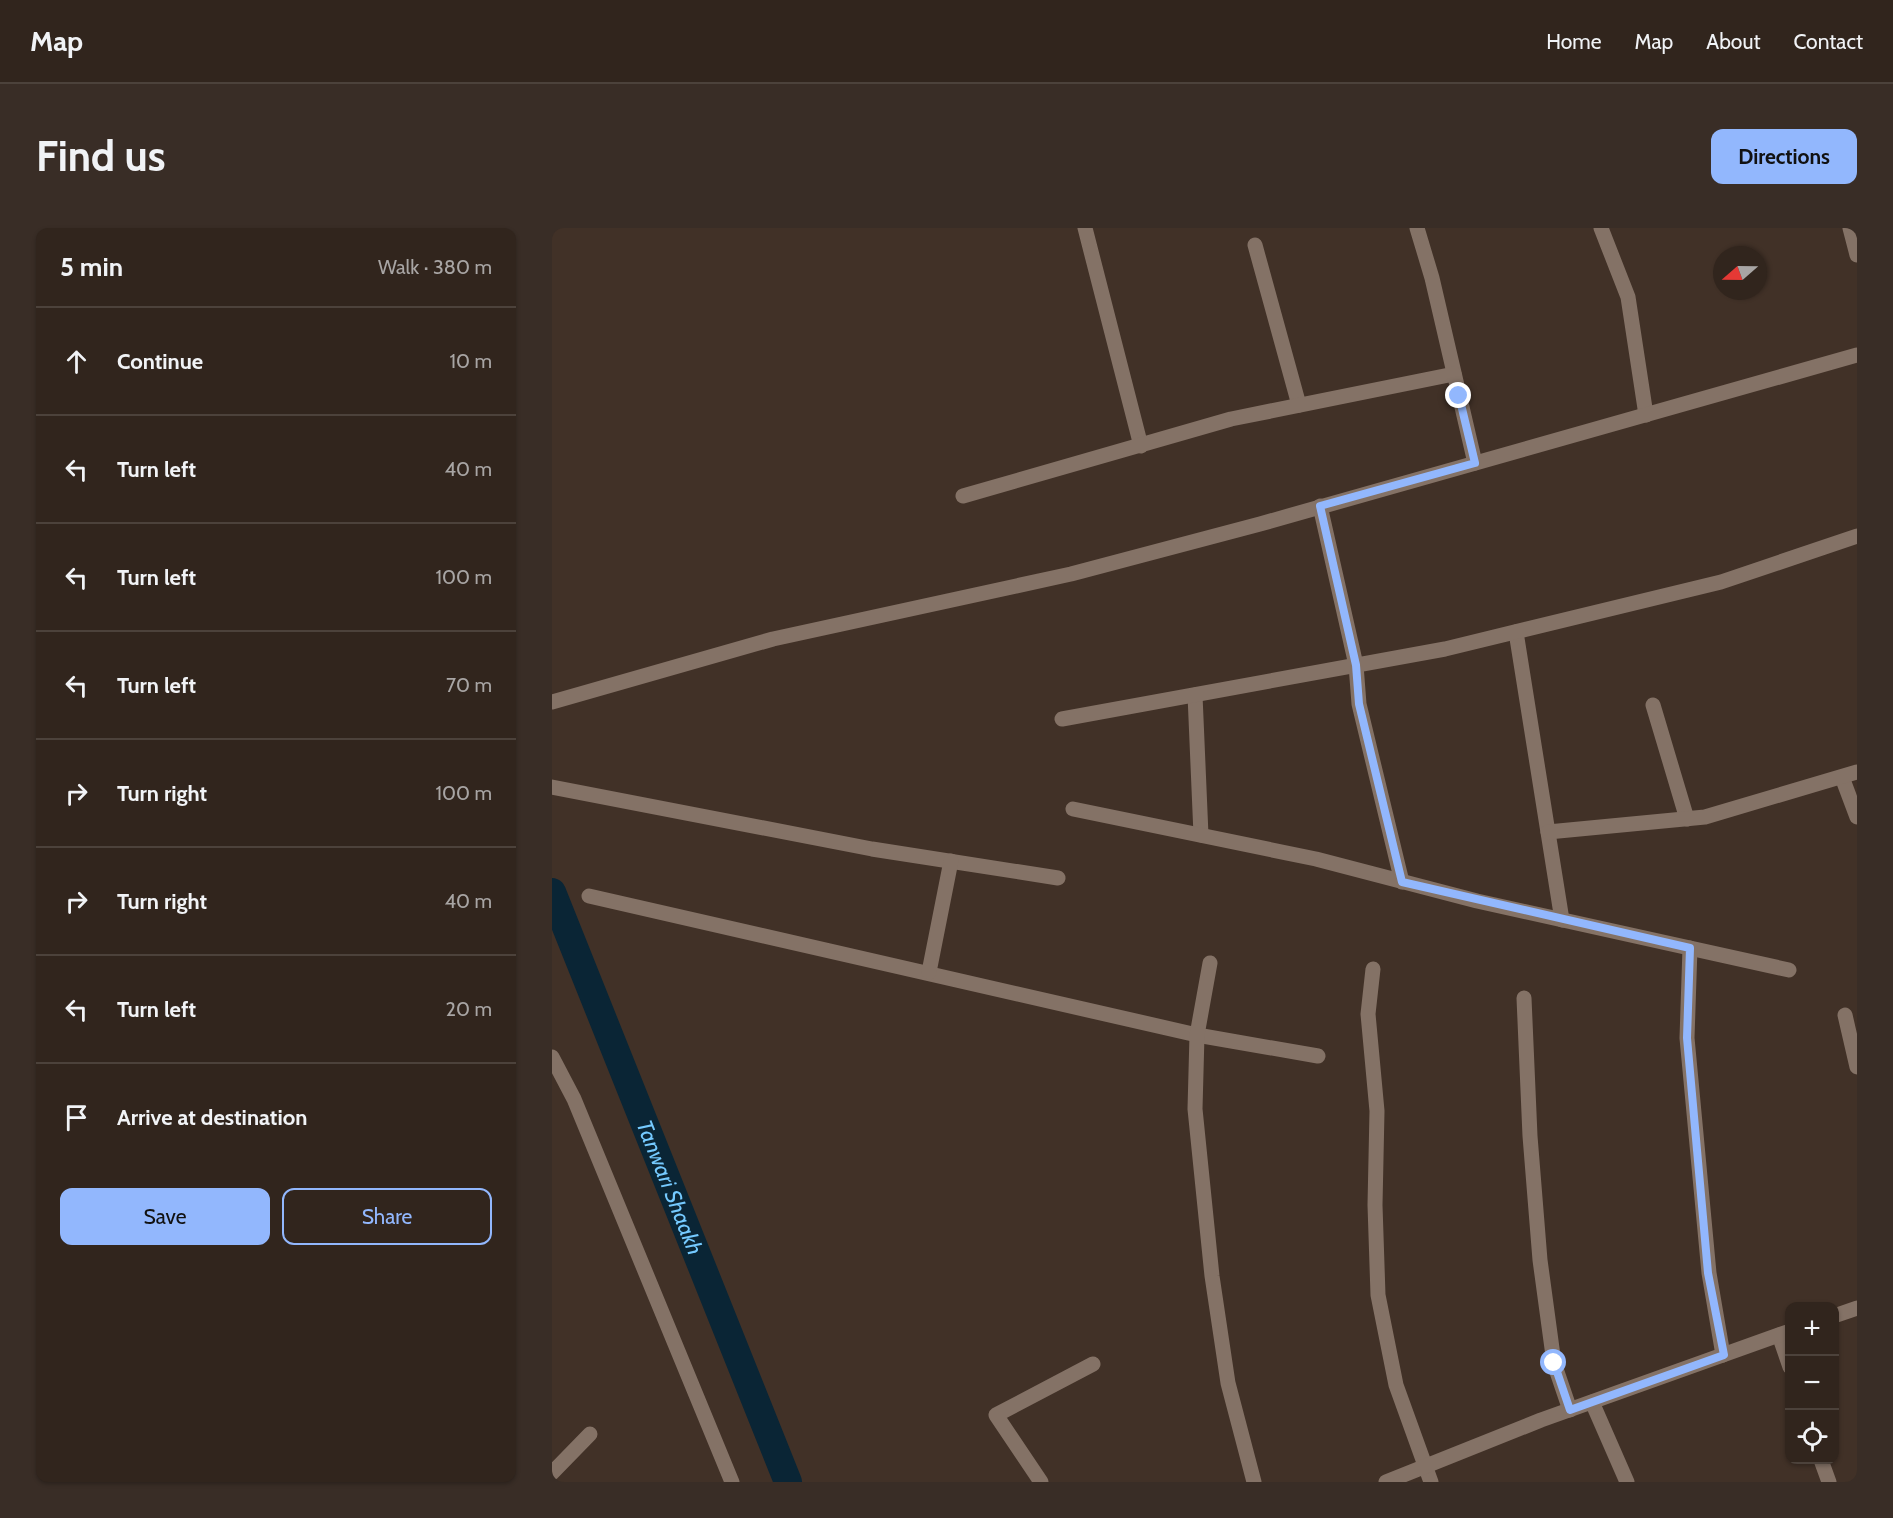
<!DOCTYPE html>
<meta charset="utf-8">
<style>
body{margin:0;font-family:Cabin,sans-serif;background:#392d26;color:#f1f3f6}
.controls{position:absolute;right:18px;bottom:18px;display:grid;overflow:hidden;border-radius:12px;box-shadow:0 2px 4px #0004}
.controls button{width:54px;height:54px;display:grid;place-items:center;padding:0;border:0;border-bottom:2px solid #4c423b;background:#31251d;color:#f1f3f6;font:30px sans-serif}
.compass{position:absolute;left:1161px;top:18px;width:54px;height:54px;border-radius:50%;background:#31251d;box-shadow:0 2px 4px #0004;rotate:250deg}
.stop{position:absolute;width:18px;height:18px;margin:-14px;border:4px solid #92b7fd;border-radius:50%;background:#fff}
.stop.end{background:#92b7fd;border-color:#fff;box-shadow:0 2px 6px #0008}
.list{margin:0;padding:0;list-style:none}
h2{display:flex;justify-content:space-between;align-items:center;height:78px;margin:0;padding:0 24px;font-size:26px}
h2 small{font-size:20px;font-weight:400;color:#a8a5a4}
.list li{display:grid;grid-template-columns:39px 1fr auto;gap:18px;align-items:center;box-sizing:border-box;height:108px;padding:0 24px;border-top:2px solid #4c423b}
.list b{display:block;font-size:22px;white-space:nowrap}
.list em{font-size:20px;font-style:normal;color:#a8a5a4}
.actions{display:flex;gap:12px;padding:18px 24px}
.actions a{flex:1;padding:14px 0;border:2px solid #92b7fd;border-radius:12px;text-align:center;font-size:21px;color:#92b7fd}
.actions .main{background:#92b7fd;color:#111}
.icon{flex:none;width:33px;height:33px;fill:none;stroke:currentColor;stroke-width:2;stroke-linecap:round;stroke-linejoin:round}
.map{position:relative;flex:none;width:1305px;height:1254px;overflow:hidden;border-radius:12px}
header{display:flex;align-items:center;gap:36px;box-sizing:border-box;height:84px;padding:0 30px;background:#31251d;border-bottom:2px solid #4c423b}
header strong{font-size:28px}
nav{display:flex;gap:33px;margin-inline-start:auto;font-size:21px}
.intro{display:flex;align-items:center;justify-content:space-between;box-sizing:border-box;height:144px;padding:0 36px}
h1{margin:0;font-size:42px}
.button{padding:15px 27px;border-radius:12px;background:#92b7fd;color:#111;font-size:21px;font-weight:700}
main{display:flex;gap:36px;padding:0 36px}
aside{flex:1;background:#31251d;border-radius:12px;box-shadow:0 2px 4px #0004}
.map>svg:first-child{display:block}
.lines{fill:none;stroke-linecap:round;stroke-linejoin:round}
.canal{stroke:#0a2535;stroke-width:28}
.minor{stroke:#847266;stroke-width:15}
.route{stroke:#92b7fd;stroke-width:8}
.labels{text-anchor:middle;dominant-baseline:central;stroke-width:5;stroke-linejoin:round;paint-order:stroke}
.water-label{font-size:22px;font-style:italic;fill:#75caff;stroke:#413127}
</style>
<header>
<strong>Map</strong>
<nav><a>Home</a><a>Map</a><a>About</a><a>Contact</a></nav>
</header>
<div class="intro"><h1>Find us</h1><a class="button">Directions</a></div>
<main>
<aside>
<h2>5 min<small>Walk · 380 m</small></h2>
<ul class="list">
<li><svg class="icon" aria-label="ahead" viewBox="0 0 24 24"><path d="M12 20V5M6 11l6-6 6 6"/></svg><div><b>Continue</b></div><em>10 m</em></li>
<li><svg class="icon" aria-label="left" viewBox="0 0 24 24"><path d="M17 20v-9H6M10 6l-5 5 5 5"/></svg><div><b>Turn left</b></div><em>40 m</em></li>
<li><svg class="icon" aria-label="left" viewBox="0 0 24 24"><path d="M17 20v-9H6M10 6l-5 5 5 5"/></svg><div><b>Turn left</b></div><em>100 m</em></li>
<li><svg class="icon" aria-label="left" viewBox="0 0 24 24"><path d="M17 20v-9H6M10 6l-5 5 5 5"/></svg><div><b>Turn left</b></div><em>70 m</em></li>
<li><svg class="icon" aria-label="right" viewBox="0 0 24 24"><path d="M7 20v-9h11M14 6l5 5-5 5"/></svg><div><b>Turn right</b></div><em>100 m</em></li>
<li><svg class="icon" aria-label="right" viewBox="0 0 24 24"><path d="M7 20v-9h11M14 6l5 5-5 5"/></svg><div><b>Turn right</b></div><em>40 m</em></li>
<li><svg class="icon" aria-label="left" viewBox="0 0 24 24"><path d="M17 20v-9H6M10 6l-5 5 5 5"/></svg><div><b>Turn left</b></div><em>20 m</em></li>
<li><svg class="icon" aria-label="arrive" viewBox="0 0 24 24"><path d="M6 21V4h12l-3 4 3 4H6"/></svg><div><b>Arrive at destination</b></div></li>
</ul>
<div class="actions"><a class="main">Save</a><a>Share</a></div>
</aside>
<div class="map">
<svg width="1305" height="1254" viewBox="0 0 1305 1254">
<rect width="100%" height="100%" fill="#413127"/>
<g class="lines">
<path class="canal" id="s1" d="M0 664 236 1254"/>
<g class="minor">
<polyline points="533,0 589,218"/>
<polyline points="865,0 880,50 923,235"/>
<polyline points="1049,0 1076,69 1094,187"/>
<polyline points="1298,0 1305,27"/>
<polyline points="703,17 747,177"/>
<polyline points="411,268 679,191 902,146"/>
<polyline points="768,278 804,437 807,476 850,654"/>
<polyline points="964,404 1010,692"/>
<polyline points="643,467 649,607"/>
<polyline points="0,474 221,411 519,346 708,296 1305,127"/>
<polyline points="1101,477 1135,591"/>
<polyline points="510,491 893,421 1169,354 1305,308"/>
<polyline points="1290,549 1305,589"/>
<polyline points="0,559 320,621 506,650"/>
<polyline points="521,581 764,631 925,673 1237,742"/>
<polyline points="996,604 1153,589 1305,544"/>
<polyline points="37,668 645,807 766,828"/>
<polyline points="1138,720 1135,810 1157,1045 1171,1127"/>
<polyline points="658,735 645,807 643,881 660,1048 676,1155 702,1254"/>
<polyline points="821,741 816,786 825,883 823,977 826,1067 844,1157 879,1254"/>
<polyline points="377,744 399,633"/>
<polyline points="972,770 978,908 988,1032 1002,1135 1018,1182"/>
<polyline points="1293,787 1305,839"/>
<polyline points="0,829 22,871 180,1254"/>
<polyline points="1282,1088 1305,1080"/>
<polyline points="1227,1107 1238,1139"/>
<polyline points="1040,1174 1075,1254"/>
<polyline points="1269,1232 1277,1254"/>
<polyline points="0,1245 38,1206"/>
<polyline points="489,1254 444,1187 541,1136"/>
<polyline points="834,1254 989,1192 1238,1103"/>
</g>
</g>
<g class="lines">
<polyline class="route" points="907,168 923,235 768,278 804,437 807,476 850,654 1138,720 1135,810 1156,1045 1172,1127 1018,1182 1002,1135"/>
</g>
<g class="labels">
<g class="water-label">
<text stroke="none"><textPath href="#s1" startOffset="318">Tanwari Shaakh</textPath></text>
</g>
</g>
</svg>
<div class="controls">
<button>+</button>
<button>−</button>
<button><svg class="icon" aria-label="locate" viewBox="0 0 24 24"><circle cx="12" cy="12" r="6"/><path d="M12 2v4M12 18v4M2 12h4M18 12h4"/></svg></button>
</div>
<svg class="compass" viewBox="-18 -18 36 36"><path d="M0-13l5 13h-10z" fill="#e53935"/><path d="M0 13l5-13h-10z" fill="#a8a5a4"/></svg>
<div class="stop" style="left:1002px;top:1135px"></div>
<div class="stop end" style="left:907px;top:168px"></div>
</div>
</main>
